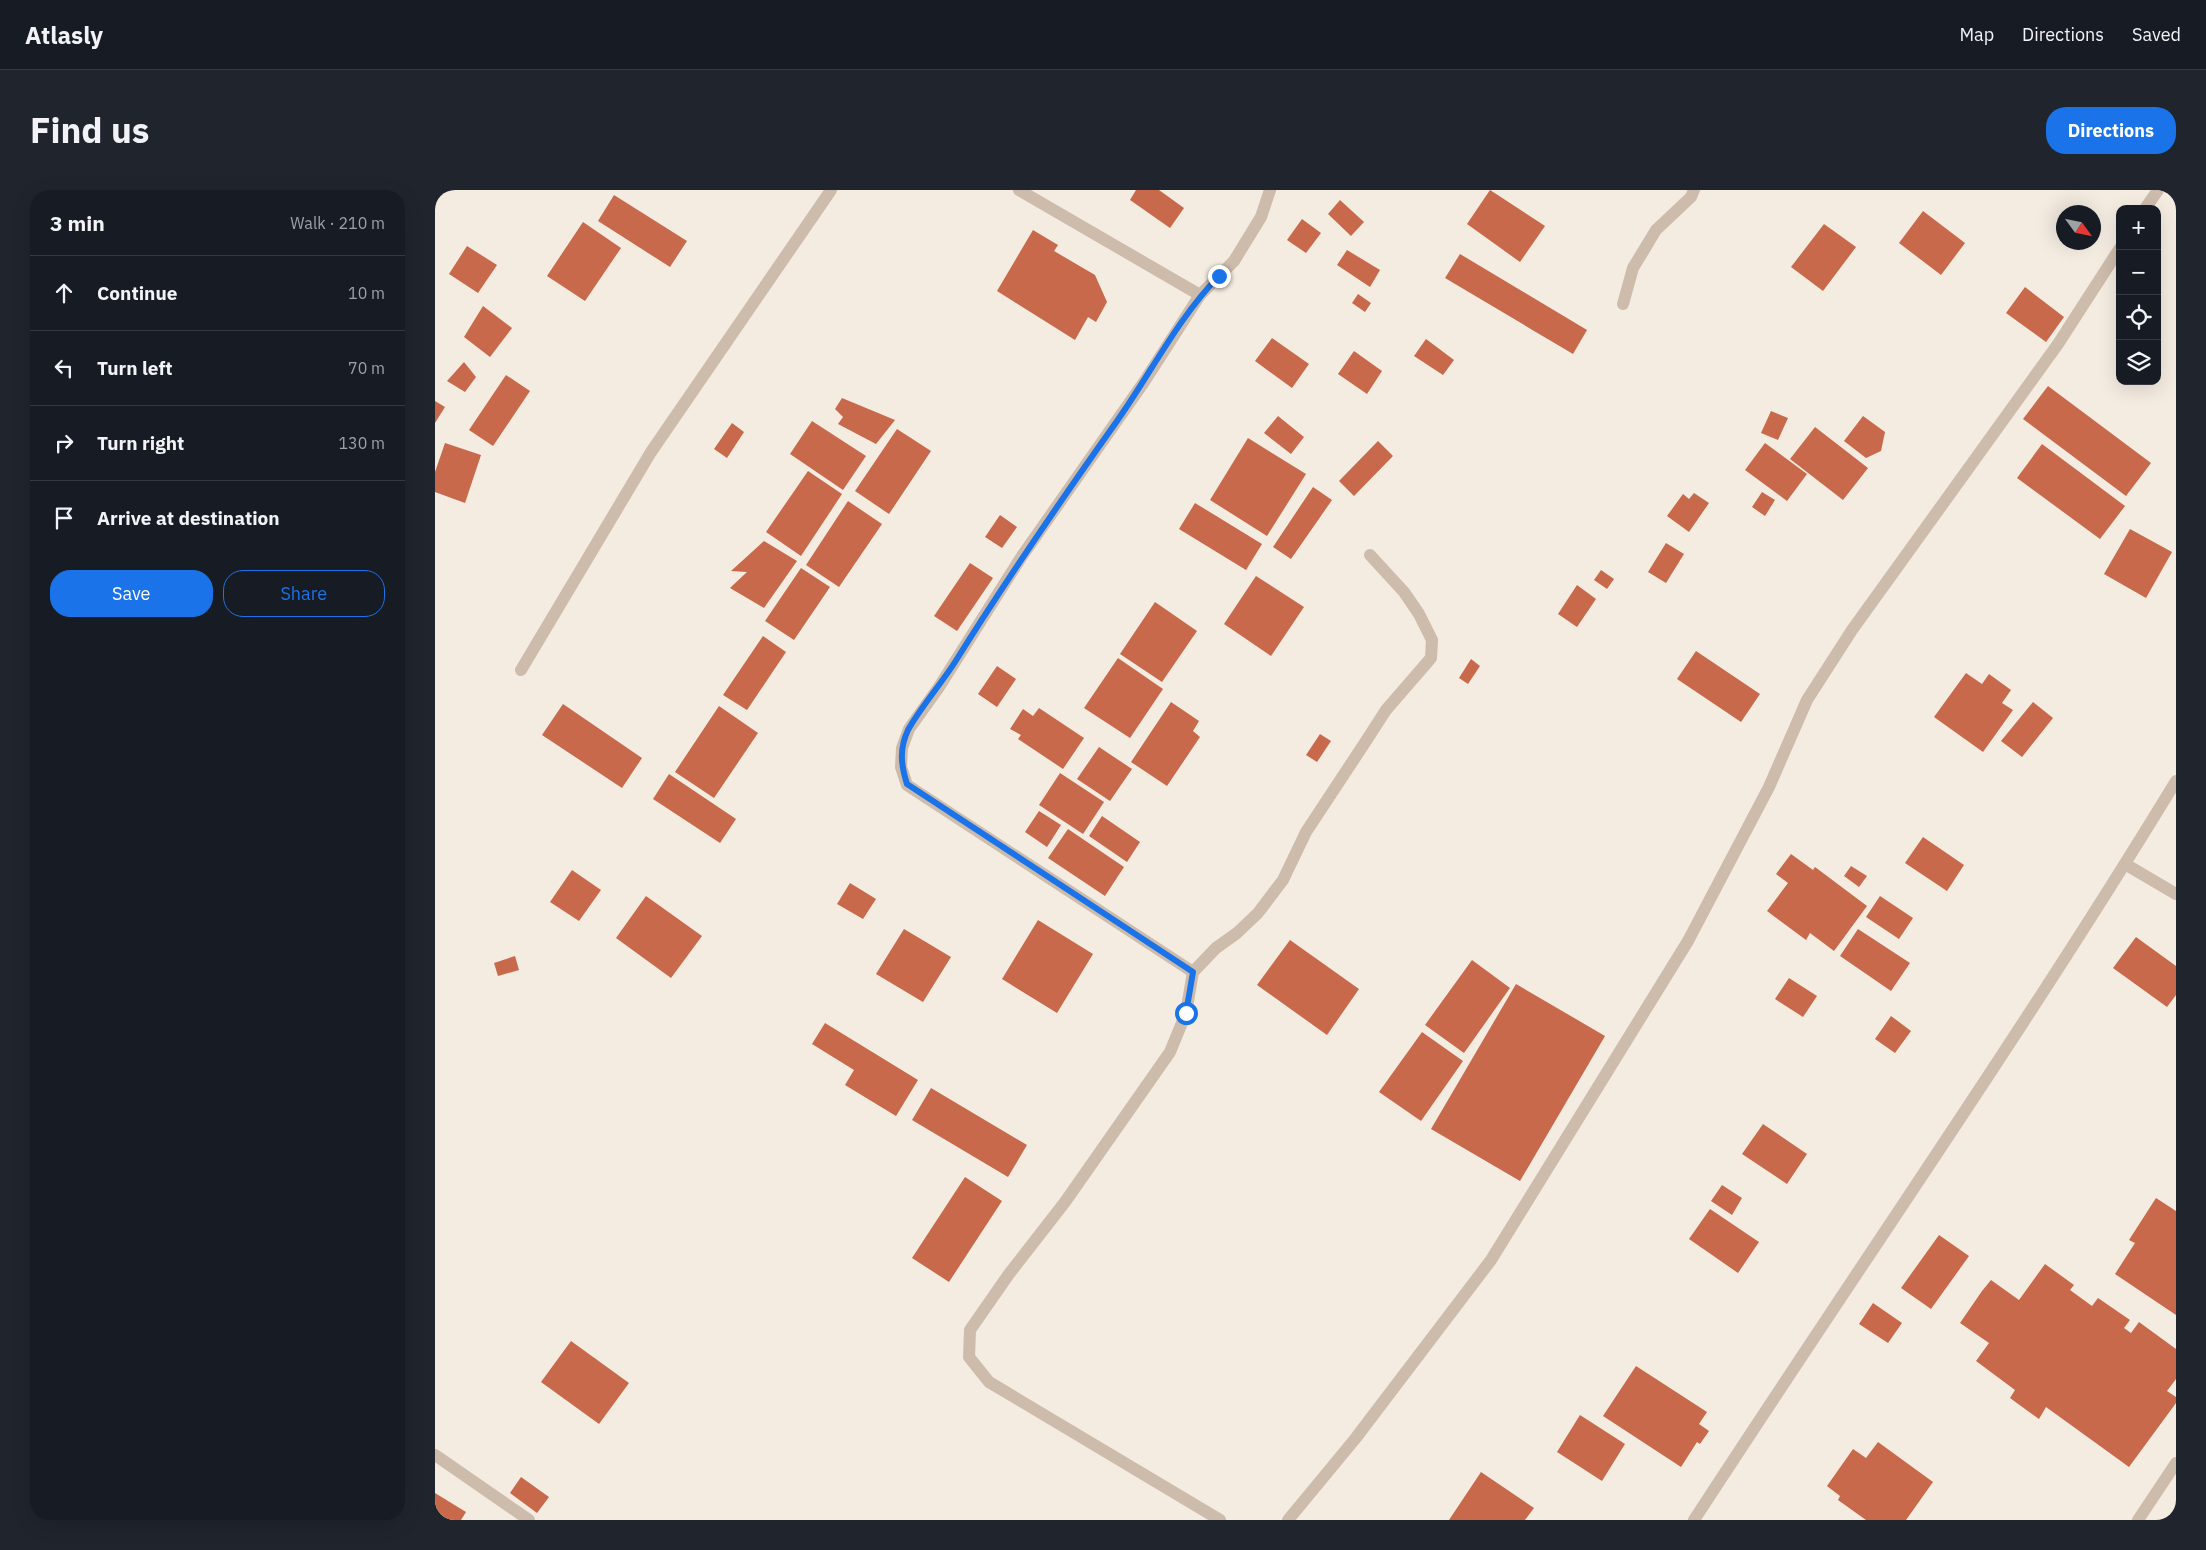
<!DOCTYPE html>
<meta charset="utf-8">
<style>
body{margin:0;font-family:"IBM Plex Sans",sans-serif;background:#20242c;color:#f1f3f6}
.controls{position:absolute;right:15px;top:15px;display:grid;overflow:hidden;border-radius:10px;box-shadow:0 5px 20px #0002}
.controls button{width:45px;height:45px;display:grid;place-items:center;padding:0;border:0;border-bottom:1px solid #363941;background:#171b24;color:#f1f3f6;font:25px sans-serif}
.compass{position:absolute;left:1621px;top:15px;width:45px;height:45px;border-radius:50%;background:#171b24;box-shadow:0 5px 20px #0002;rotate:123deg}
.stop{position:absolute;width:15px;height:15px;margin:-11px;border:4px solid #1a73e8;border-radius:50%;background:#fff}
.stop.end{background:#1a73e8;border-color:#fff;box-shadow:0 1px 5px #0008}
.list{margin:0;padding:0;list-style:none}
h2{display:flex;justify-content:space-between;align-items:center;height:65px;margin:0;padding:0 20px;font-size:21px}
h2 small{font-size:16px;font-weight:400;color:#9ea1a6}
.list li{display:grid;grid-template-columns:32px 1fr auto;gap:15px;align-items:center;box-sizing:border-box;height:75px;padding:0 20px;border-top:1px solid #363941}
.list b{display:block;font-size:19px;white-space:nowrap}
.list em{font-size:16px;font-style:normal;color:#9ea1a6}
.actions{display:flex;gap:10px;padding:15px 20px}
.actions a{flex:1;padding:11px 0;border:1px solid #1a73e8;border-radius:20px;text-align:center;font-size:18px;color:#1a73e8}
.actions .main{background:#1a73e8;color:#fff}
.icon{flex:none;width:28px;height:28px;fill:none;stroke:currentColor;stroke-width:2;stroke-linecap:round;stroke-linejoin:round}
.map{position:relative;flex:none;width:1741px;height:1330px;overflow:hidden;border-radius:20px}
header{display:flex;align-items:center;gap:30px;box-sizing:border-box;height:70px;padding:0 25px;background:#171b24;border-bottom:1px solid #363941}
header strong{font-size:24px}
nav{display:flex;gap:28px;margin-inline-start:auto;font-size:18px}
.intro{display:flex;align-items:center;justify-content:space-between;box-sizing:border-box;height:120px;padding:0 30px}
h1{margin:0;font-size:35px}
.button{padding:12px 22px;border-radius:20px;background:#1a73e8;color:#fff;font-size:18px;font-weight:700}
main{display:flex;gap:30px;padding:0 30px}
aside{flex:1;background:#171b24;border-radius:20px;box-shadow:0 5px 20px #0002}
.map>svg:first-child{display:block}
.building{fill:#c8694b}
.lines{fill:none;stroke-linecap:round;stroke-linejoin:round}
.minor{stroke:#cdbbac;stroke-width:12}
.route{stroke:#1a73e8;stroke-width:6}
</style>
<header>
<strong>Atlasly</strong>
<nav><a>Map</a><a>Directions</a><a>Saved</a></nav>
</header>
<div class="intro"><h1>Find us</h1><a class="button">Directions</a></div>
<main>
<aside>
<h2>3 min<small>Walk · 210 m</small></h2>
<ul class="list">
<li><svg class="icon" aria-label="ahead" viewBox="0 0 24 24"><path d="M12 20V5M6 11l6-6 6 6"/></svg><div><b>Continue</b></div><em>10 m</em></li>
<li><svg class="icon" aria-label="left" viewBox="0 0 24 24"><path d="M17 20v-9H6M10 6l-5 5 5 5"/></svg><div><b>Turn left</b></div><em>70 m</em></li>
<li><svg class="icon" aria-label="right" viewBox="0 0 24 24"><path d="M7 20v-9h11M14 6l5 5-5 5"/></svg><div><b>Turn right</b></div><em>130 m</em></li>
<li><svg class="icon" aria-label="arrive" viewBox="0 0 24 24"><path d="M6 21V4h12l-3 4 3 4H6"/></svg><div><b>Arrive at destination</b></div></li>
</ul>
<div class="actions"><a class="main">Save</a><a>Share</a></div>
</aside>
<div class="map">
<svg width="1741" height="1330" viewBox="0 0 1741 1330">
<rect width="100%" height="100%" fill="#f4ebe1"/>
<g class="building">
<polygon points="701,0 724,0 749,18 735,38 695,10"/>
<polygon points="1055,0 1110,36 1085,72 1032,34"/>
<polygon points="179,5 252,51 235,77 163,31"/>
<polygon points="905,10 929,32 916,46 893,24"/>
<polygon points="1488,21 1530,53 1506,85 1464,53"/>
<polygon points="867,29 886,43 871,63 852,50"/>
<polygon points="148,32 186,58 150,111 112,86"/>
<polygon points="1389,34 1421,57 1388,101 1356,77"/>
<polygon points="598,40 623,55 619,61 660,85 672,112 661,132 653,127 640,150 562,101"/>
<polygon points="32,56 62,75 43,103 14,84"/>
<polygon points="912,60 945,80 935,97 902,75"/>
<polygon points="1025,64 1152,140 1138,164 1010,88"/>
<polygon points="1590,97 1629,127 1611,152 1571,123"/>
<polygon points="923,104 936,113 930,122 917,113"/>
<polygon points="48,116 77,138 55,167 29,147"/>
<polygon points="837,148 874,174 857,198 820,171"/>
<polygon points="991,149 1019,170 1008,185 979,166"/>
<polygon points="919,161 947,181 932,204 903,184"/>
<polygon points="29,172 41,187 30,202 12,191"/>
<polygon points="71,185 95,201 58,256 34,240"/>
<polygon points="1613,196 1716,273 1691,306 1588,229"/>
<polygon points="407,208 460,230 441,254 403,234 408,227 400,219"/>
<polygon points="0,211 10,217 0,233"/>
<polygon points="1336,221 1353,228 1343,250 1326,243"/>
<polygon points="843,226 869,247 856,264 829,243"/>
<polygon points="1428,226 1450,242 1446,261 1431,268 1409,251"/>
<polygon points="377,231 431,266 408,300 355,264"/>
<polygon points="297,233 309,242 292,268 279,259"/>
<polygon points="1380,237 1433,278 1408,310 1355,269"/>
<polygon points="462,239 496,261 454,324 420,301"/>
<polygon points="813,248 871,284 832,346 775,310"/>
<polygon points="943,251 958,266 919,306 904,291"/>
<polygon points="10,253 46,265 30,313 0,302 0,282"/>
<polygon points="1330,253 1372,284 1352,311 1310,280"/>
<polygon points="1607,254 1690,316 1665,349 1582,288"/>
<polygon points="373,281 407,304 366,366 331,342"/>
<polygon points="878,297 897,310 856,369 838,357"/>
<polygon points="1327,302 1340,310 1330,326 1317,317"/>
<polygon points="1259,303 1274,313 1254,342 1232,326 1248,304 1254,309"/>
<polygon points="413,311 447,334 404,397 371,375"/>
<polygon points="760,313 827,354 811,380 744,339"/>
<polygon points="565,325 582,337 567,358 550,347"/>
<polygon points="1695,339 1737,362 1711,408 1669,384"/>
<polygon points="329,351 362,371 329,418 295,398 312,382 296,381"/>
<polygon points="1231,353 1249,364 1231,393 1213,382"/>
<polygon points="535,373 558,388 522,441 499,426"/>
<polygon points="366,378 395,397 359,450 330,431"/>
<polygon points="1166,380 1179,389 1172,399 1159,390"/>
<polygon points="821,386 869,417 836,466 789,434"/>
<polygon points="1142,395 1161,409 1142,437 1123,424"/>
<polygon points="720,412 762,441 727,492 685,464"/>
<polygon points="328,446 351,462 312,520 288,505"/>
<polygon points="1261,461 1325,504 1306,532 1242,489"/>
<polygon points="683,468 728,499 695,548 649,518"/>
<polygon points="1036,469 1045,476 1033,494 1024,488"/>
<polygon points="562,476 581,489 562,517 543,504"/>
<polygon points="1531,483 1547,494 1554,484 1576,500 1567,513 1578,520 1548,562 1499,527"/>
<polygon points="736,512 764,531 758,541 765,547 732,596 696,572"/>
<polygon points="1598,512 1618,528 1587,567 1566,551"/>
<polygon points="128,514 207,568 187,598 107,545"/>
<polygon points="284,516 323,543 279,608 240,582"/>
<polygon points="604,518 649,548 628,579 583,549 586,545 575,539 588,519 598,526"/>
<polygon points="885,544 896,551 882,572 871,565"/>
<polygon points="664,557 697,579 675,611 642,589"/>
<polygon points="625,583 669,612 648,644 604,615"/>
<polygon points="234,584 301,629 285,653 218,609"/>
<polygon points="604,621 626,635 612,657 590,642"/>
<polygon points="667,626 705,652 692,672 654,646"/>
<polygon points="633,639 689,677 670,706 613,668"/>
<polygon points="1488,647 1529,675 1512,701 1470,673"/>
<polygon points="1356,664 1378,680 1380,677 1432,716 1399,761 1375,743 1371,750 1332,721 1353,693 1341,684"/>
<polygon points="1416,676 1432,686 1424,697 1409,686"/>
<polygon points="137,680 166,700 144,731 115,712"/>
<polygon points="415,693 441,709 428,729 402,714"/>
<polygon points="211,706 267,746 236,788 181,748"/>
<polygon points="1445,706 1478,728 1464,749 1431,727"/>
<polygon points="603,730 658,764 622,823 567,789"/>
<polygon points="469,739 516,767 488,812 441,784"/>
<polygon points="1423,739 1475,773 1456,801 1405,766"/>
<polygon points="1701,747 1741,776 1741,805 1732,817 1678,778"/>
<polygon points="855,750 924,799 892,845 822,795"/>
<polygon points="80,766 84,780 63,786 59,773"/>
<polygon points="1037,770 1075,798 1029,863 990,835"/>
<polygon points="1354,788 1382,806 1368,827 1340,809"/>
<polygon points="1081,794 1170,846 1085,991 996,939"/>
<polygon points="1456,826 1476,841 1460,863 1440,849"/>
<polygon points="390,833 483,890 461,926 410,895 419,880 377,854"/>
<polygon points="987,842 1028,871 986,931 944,902"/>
<polygon points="496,898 592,955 573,987 477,930"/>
<polygon points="1328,934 1372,964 1352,994 1307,964"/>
<polygon points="530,987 567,1011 514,1092 477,1068"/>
<polygon points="1287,995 1307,1008 1297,1025 1276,1011"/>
<polygon points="1721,1008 1741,1021 1741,1125 1680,1084 1700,1053 1694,1050"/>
<polygon points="1275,1019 1324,1052 1303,1083 1254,1049"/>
<polygon points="1504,1045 1534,1066 1496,1119 1466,1098"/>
<polygon points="1610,1074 1639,1095 1635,1100 1657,1116 1663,1108 1695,1130 1689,1138 1696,1143 1704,1132 1741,1159 1741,1189 1732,1201 1741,1207 1741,1213 1694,1277 1611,1217 1604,1229 1575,1208 1580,1200 1541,1171 1554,1153 1525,1133 1547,1101 1556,1090 1584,1110"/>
<polygon points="1438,1113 1467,1133 1453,1153 1424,1134"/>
<polygon points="136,1151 194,1193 164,1234 106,1192"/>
<polygon points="1201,1176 1272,1222 1264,1234 1274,1241 1265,1254 1262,1252 1246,1277 1168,1226"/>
<polygon points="1145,1225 1190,1254 1167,1291 1122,1262"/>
<polygon points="1443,1252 1498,1292 1471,1330 1431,1330 1403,1310 1405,1306 1392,1296 1418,1259 1431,1268"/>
<polygon points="1046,1282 1099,1318 1090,1330 1014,1330"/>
<polygon points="86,1287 114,1307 102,1323 75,1303"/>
<polygon points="0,1303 31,1322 26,1330 0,1330"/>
</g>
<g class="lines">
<g class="minor">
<polyline points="584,0 765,105"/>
<polyline points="1710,19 1723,0"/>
<polyline points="1188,114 1198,78 1221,40 1256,7 1259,0"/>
<polyline points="86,480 216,262 396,0"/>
<polyline points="1690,674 1741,704"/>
<polyline points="758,782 472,595 466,577 467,558 474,539 504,497 587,366 709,192 765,105 799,71 826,27 835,0"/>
<polyline points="0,1265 94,1330"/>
<polyline points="785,1330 554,1192 534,1167 535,1140 574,1084 630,1012 735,862 751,823 758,782 781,758 802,743 823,723 848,690 871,642 931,551 951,520 996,468 997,450 984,424 969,402 935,365"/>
<polyline points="853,1330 920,1249 1056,1070 1253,751 1334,597 1372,510 1417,440 1623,154 1685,58"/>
<path d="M1259 1330C1419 1084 1588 842 1741 591"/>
<polyline points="1703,1330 1741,1273"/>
</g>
</g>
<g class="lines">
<path class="route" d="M751 823 758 782 472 594C466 575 464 559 473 540 485 518 506 494 520 472 572 389 626 310 682 231 716 183 743 128 784 86"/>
</g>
</svg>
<div class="controls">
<button>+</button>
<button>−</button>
<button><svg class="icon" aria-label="locate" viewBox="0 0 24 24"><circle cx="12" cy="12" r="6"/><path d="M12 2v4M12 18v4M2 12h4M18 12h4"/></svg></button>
<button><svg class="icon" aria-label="layers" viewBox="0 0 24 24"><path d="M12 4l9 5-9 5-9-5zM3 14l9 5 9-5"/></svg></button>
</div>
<svg class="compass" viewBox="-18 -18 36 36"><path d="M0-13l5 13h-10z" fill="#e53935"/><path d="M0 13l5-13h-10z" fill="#9ea1a6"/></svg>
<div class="stop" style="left:751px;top:823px"></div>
<div class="stop end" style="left:784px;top:86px"></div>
</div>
</main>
